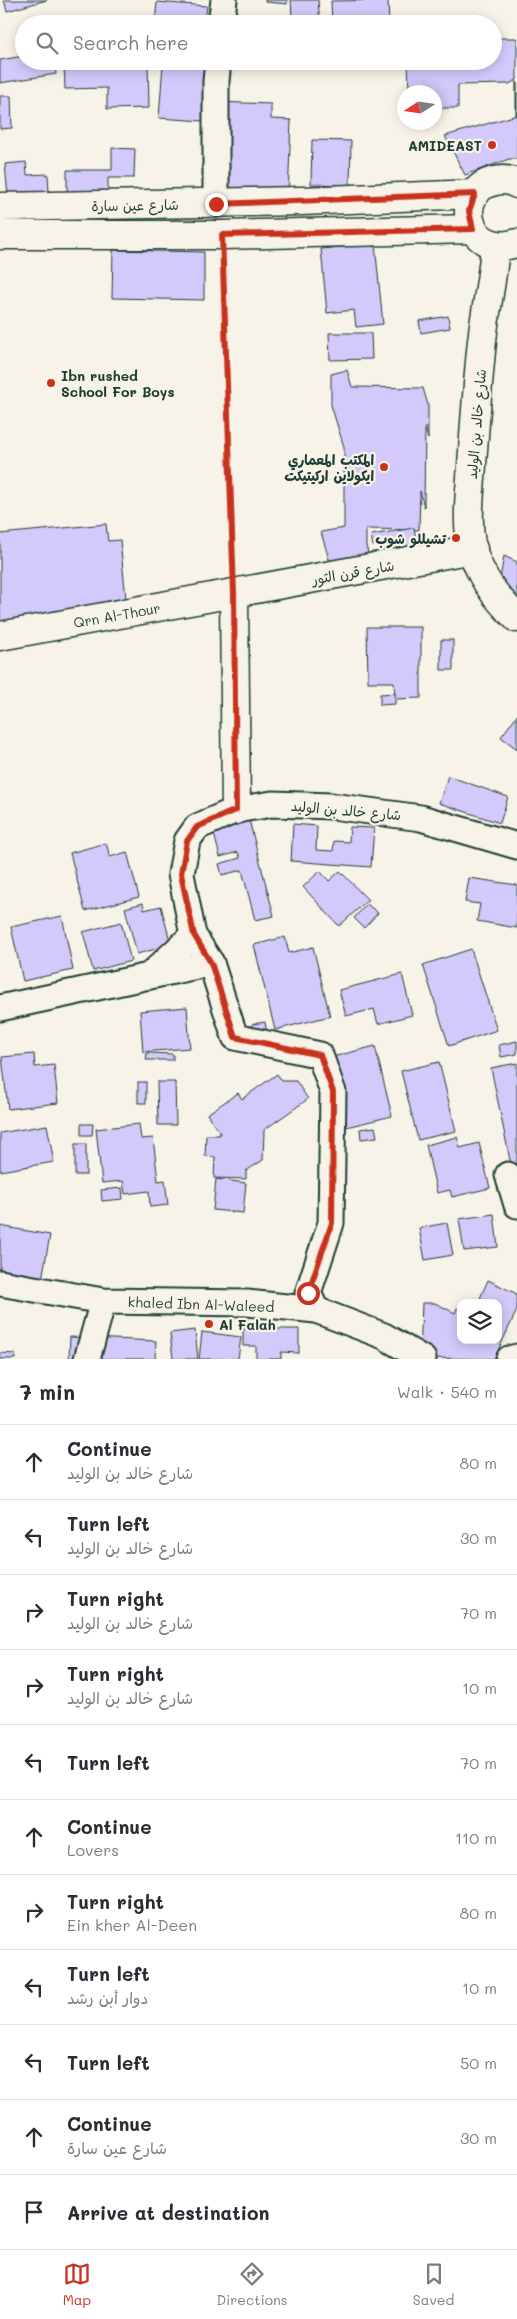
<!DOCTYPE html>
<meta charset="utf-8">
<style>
body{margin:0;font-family:Mali,"Playpen Sans Arabic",sans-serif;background:#f7f7f7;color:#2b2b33}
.controls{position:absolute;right:15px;bottom:15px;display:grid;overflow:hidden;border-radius:10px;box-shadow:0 2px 12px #0003}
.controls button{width:45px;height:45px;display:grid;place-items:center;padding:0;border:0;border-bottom:1px solid #e1e1e2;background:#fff;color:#2b2b33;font:25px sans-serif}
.compass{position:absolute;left:397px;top:85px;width:45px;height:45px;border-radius:50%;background:#fff;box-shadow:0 2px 12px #0003;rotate:258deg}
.stop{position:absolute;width:15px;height:15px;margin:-11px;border:4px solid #c8321e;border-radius:50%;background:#fff}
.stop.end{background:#c8321e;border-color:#fff;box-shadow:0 1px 5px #0008}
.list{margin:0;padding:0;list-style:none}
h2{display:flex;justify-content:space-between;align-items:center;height:65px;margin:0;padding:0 20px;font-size:21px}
h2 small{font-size:16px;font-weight:400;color:#7c7c81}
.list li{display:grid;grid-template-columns:32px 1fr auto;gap:15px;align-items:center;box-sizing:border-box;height:75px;padding:0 20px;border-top:1px solid #e1e1e2}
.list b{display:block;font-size:19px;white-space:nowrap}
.list p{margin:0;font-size:16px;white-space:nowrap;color:#7c7c81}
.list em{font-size:16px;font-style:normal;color:#7c7c81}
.icon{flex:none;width:28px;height:28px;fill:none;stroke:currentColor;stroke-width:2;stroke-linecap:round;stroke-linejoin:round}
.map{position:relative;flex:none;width:517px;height:1359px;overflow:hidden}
.search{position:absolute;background:#fff;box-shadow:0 2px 12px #0003;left:15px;right:15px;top:15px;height:55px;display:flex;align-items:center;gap:12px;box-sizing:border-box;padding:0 18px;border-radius:28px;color:#7c7c81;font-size:19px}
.sheet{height:890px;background:#fff}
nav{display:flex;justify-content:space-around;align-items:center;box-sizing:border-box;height:70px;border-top:1px solid #e1e1e2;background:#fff;font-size:14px;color:#7c7c81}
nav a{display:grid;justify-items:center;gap:2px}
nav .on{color:#c8321e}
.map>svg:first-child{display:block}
.building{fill:#d4c9fb;stroke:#1f3d34}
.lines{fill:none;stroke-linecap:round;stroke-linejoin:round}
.street-casing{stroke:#1f3d34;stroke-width:29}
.secondary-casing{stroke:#1f3d34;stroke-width:31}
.path{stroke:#1f3d34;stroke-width:3;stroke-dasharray:1 4;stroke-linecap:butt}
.street{stroke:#f7f3e8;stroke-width:25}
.secondary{stroke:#f7f3e8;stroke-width:28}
.route{stroke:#c8321e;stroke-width:6}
.poi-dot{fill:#c8321e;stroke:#f7f3e8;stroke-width:2}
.labels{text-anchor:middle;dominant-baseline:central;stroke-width:4.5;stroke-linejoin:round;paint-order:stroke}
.poi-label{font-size:14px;font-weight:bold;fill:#1f3d34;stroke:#f7f3e8;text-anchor:end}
.street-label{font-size:14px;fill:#1f3d34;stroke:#f7f3e8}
</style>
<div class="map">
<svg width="517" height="1359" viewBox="0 0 517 1359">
<rect width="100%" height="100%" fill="#f7f3e8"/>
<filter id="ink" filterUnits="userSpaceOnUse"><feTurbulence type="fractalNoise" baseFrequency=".02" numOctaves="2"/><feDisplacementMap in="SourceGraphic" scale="10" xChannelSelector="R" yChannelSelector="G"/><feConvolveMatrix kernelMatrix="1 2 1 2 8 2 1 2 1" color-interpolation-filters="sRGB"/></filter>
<g filter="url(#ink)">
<g class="building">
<polygon points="4,0 47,0 7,11"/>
<polygon points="265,0 287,0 287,4 265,2"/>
<polygon points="291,0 318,0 320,24 282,24 281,17 292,16"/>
<polygon points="388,0 389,24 332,24 331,1"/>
<polygon points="157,2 207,6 205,24 155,24"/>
<polygon points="493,29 499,38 516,38 517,40 517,80 509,84 458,85 458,108 434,108 434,92 409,92 408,61 493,61"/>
<polygon points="24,56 24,61 54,61 56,74 0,83 0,60"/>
<polygon points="64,61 148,61 149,108 107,109 107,88 65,89"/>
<polygon points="163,64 206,68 203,121 159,118"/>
<rect x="516" y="82" width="1" height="46"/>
<polygon points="0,96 11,96 12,128 0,129"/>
<polygon points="216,102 271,104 271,119 291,120 288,198 212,196"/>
<polygon points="517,115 517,159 509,159 465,175 445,136"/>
<polygon points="312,140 351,141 350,185 311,184"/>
<polygon points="112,148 135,149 134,178 108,178 108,193 67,193 67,170 112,170"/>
<polygon points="26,162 27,175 48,174 49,193 8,197 5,164"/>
<polygon points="375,244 383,324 356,327 354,310 327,313 321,249"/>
<polygon points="113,250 204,252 204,300 112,298"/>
<polygon points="448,316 450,328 421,333 419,321"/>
<polygon points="329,333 371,333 372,359 330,360"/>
<polygon points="347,370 352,387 423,388 428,405 428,439 425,427 424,507 420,491 419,530 366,529 366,546 372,566 331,566 321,532 344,528 344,447 331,405 331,374"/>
<polygon points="106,524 108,541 120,540 128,618 0,629 0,534"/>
<polygon points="414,528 420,559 392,563 389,543 373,546 371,535"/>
<polygon points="504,556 517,562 517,598 500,579"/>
<polygon points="367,627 421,627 421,698 395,699 394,682 368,682"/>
<rect x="441" y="640" width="12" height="30"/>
<polygon points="395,693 395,704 380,705 380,694"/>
<polygon points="517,715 517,749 501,737"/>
<polygon points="448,776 508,797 500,823 439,803"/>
<polygon points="248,816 274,916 255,920 242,870 222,875 219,864 240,858 238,852 220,857 212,826"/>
<polygon points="293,824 317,826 316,850 333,851 334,841 349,842 350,827 374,828 371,867 291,861"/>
<polygon points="106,843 110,857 127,852 139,897 85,911 70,853"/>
<polygon points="320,871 329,881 340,871 368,900 339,926 303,887"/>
<polygon points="469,878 517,885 517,928 477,921 480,904 465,902"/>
<polygon points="143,903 144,910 161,906 171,945 137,954 125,908"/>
<polygon points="367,904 378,913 364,928 354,918"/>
<polygon points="62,916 73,970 23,981 11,927"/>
<polygon points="121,922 131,961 93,971 83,932"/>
<polygon points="285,937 289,953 313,947 330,1016 275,1030 254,945"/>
<polygon points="471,949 497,1030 449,1046 423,965"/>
<polygon points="402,974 412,1015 378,1024 374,1009 346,1016 339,990"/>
<polygon points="187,1007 190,1048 143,1052 140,1011"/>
<polygon points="265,1022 268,1039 255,1041 252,1024"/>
<polygon points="517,1041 517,1054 501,1057 499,1045"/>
<polygon points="375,1046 392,1116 342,1128 325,1059"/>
<polygon points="147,1053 173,1054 173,1060 146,1060"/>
<polygon points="34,1054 35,1067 54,1065 58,1103 8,1109 2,1057"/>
<polygon points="439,1062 456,1131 418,1140 401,1071"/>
<polygon points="517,1063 517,1163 511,1165 491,1068"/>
<polygon points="277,1074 282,1081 296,1081 308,1099 264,1130 263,1160 246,1171 246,1179 214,1178 215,1157 205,1156 206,1135 220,1135 220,1133 207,1114 238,1093 242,1099"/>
<rect x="138" y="1082" width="8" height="21"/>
<polygon points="157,1082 175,1082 176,1125 158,1125"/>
<polygon points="81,1124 93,1124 92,1135 81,1135"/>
<polygon points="139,1124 141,1139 153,1138 158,1181 165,1180 168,1205 150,1207 149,1191 125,1194 123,1181 102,1183 96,1129"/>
<polygon points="47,1125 54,1162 0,1171 0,1133"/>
<polygon points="375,1127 377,1137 361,1139 360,1129"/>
<polygon points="457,1137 460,1148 479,1143 490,1188 452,1197 450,1190 437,1193 426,1145"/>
<rect x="75" y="1144" width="11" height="31"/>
<polygon points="216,1179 246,1183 243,1213 213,1210"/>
<polygon points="122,1188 123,1199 102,1201 101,1190"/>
<polygon points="494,1214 498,1247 464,1251 459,1219"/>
<polygon points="447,1223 453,1255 425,1260 419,1228"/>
<polygon points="0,1226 50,1235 41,1285 0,1277"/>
<polygon points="488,1280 517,1294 517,1310 494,1359 420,1358 422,1303 435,1303 455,1313 457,1308 461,1309 461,1340 498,1340 498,1303 478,1303"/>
<polygon points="243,1329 299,1329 299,1353 281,1352 281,1359 256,1359 256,1346 243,1346"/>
<polygon points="195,1330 198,1359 173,1359 170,1333"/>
<polygon points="202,1332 241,1337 238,1359 199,1359"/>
<polygon points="70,1337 156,1341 155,1359 69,1359"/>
<polygon points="0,1353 15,1354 15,1359 0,1359"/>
</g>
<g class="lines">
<g class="street-casing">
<g id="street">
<polyline points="221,24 224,0"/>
<polyline points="216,204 216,81 218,61"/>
<polyline points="150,976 211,963"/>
<polyline points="0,1008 149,976 193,935"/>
<polyline points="508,1175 517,1205"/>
<polyline points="0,1283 103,1301 247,1303 316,1310 384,1336 423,1359"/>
<polyline points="316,1310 308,1293 331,1223 333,1092 320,1055 235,1037 211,963 193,935 181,874 187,841 197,827 236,810 272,804 332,806 421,818 517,846"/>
<polyline points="87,1359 103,1301"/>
<polyline points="509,1359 517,1357"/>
</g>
</g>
<g class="secondary-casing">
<g id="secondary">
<path d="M517 184C510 180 502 179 495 181 451 190 466 259 517 243"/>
<polyline points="0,207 301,201 475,194"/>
<polyline points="0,235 222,235 473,229"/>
<path d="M495 246C493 275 487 303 483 332 478 376 475 421 472 465 470 493 466 521 472 548 479 576 496 598 517 618"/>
<polyline points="234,594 236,810"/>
<polyline points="0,636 473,549"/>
</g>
</g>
<polyline class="path" points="223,260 233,568"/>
<use href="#street" class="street"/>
<use href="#secondary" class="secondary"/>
</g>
</g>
<g class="lines" filter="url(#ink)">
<polyline class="route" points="216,204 475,194 469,211 473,229 222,235 234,594 236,810 197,827 187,841 181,874 194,935 211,963 235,1037 320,1055 333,1092 332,1223 308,1293"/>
</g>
<g class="poi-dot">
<circle cx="492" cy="145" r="5"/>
<circle cx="51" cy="383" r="5"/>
<circle cx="384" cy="467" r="5"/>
<circle cx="456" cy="538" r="5"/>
<circle cx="209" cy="1324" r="5"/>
</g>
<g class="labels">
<g class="poi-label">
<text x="482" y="145">AMIDEAST</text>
<text x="61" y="375" text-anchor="start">Ibn rushed<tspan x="61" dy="16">School For Boys</tspan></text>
<text x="374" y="459">المكتب المعماري<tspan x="374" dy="16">ايكولاين اركيتيكت</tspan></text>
<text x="446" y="538">تشيللو شوب</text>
<text x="219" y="1324" text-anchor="start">Al Falah</text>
</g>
<g class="street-label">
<text transform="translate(135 205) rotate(-1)">شارع عين سارة</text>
<text transform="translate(476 424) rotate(-85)">شارع خالد بن الوليد</text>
<text transform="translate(353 572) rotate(-10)">شارع قرن الثور</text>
<text transform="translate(117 615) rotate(-10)">Qrn Al-Thour</text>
<text transform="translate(346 810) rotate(5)">شارع خالد بن الوليد</text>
<text transform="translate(201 1304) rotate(2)">khaled Ibn Al-Waleed</text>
</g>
</g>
</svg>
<div class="controls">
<button><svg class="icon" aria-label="layers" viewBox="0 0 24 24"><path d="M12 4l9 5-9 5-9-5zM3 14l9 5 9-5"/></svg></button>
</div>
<svg class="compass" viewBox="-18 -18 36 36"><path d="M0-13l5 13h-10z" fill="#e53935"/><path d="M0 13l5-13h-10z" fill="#7c7c81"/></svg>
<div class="stop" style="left:308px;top:1293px"></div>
<div class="stop end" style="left:216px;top:204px"></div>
<div class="search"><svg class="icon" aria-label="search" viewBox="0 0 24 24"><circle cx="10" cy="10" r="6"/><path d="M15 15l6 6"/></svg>Search here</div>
</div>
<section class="sheet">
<h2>7 min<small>Walk · 540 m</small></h2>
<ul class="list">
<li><svg class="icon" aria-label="ahead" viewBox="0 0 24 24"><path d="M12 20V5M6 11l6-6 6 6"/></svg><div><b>Continue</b><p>شارع خالد بن الوليد</p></div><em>80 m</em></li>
<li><svg class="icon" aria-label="left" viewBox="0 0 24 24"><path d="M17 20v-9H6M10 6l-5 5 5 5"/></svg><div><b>Turn left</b><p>شارع خالد بن الوليد</p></div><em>30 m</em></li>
<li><svg class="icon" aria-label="right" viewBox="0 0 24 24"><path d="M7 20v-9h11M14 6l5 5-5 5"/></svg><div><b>Turn right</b><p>شارع خالد بن الوليد</p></div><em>70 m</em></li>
<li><svg class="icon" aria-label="right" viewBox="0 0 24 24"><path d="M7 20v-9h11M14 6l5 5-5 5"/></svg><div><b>Turn right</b><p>شارع خالد بن الوليد</p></div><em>10 m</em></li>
<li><svg class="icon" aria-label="left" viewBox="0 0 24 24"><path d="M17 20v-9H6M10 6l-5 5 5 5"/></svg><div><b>Turn left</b></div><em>70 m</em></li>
<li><svg class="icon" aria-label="ahead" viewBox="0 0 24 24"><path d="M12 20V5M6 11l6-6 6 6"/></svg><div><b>Continue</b><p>Lovers</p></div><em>110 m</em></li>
<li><svg class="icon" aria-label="right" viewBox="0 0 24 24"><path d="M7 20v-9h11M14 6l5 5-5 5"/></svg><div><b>Turn right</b><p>Ein kher Al-Deen</p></div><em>80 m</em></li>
<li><svg class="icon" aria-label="left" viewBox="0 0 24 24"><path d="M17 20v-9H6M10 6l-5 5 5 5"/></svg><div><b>Turn left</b><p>دوار أبن رشد</p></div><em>10 m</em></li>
<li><svg class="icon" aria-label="left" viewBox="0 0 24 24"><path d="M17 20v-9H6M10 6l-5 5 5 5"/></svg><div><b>Turn left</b></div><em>50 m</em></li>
<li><svg class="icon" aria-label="ahead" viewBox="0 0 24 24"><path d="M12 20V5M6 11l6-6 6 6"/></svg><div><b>Continue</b><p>شارع عين سارة</p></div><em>30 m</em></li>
<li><svg class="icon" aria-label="arrive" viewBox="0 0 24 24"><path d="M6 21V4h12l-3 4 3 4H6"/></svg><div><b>Arrive at destination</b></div></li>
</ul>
</section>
<nav>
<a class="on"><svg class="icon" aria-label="map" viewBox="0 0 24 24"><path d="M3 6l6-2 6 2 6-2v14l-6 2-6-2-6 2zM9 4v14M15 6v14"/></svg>Map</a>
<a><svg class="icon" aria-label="directions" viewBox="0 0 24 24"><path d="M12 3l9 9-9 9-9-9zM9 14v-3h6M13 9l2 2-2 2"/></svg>Directions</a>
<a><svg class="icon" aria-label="saved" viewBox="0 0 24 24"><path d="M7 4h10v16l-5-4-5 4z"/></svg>Saved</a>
</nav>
